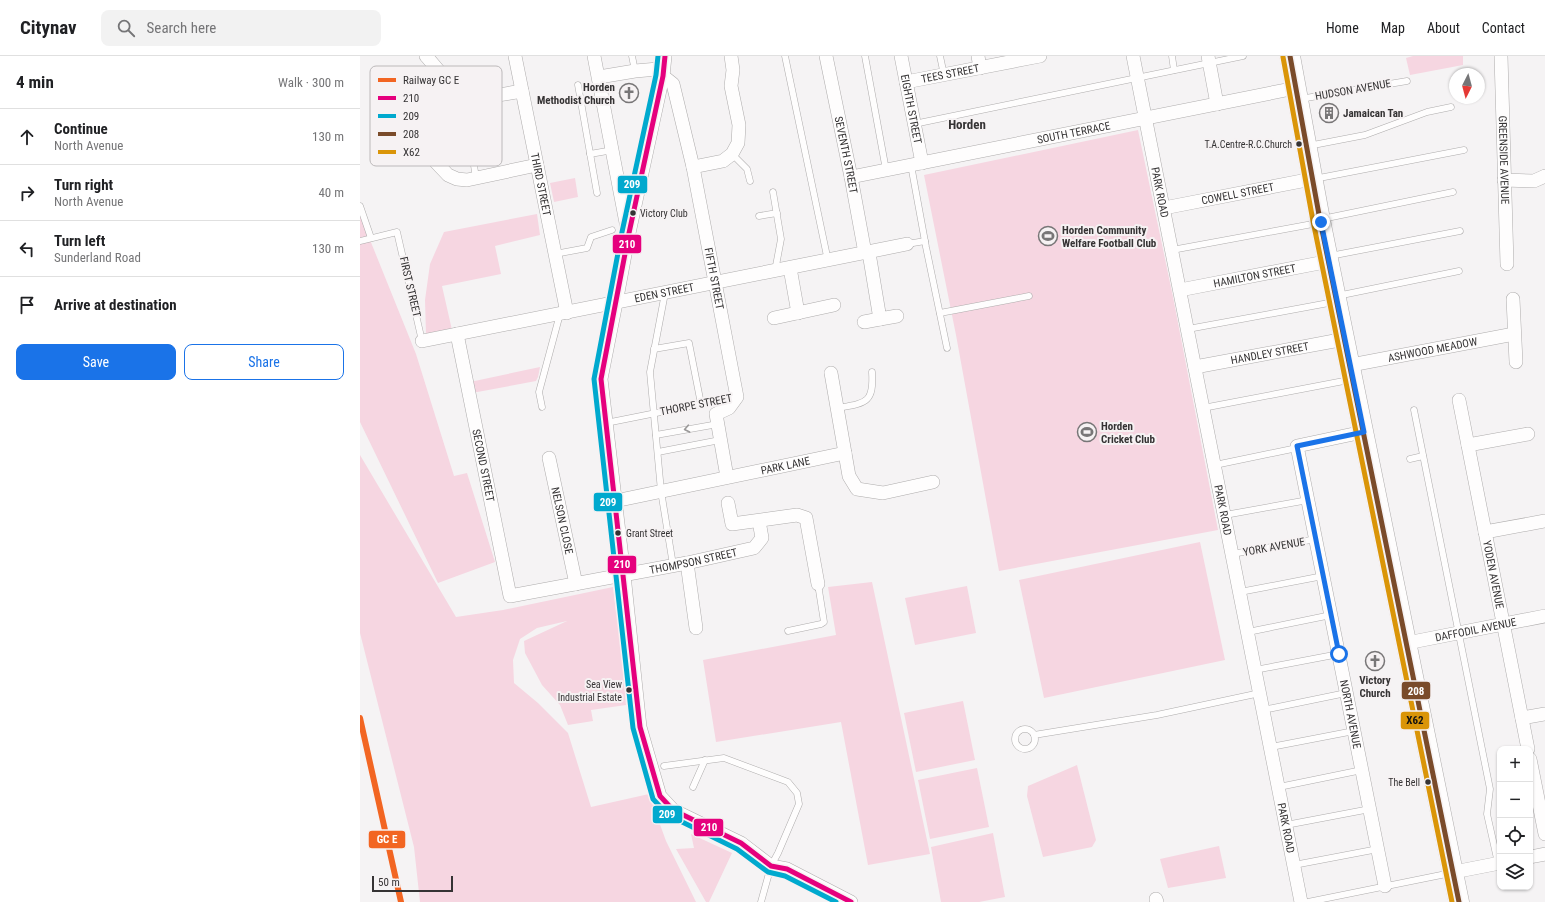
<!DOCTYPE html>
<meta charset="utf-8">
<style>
body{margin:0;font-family:"Roboto Condensed",sans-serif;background:#f2f2f2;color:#202124}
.controls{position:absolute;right:12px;bottom:12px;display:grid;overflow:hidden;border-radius:8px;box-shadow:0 1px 3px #0004}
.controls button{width:36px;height:36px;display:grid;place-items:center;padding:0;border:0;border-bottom:1px solid #e0e0e0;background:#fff;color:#202124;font:20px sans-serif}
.compass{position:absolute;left:1089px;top:12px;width:36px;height:36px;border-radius:50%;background:#fff;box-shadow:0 1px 3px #0004;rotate:186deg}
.scale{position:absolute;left:12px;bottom:10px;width:81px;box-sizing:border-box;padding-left:4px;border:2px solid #353334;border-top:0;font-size:11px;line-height:14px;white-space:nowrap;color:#353334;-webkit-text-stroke:3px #f6f2f3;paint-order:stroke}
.stop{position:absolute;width:12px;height:12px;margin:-9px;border:3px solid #1a73e8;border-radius:50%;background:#fff}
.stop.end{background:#1a73e8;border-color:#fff;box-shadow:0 1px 4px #0008}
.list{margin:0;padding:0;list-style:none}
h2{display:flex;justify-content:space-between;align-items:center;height:52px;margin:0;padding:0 16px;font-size:17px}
h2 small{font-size:13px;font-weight:400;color:#757577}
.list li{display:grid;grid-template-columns:26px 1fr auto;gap:12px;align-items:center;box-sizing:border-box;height:56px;padding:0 16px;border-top:1px solid #e0e0e0}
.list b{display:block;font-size:15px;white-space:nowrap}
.list p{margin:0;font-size:13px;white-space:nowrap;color:#757577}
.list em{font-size:13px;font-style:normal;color:#757577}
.actions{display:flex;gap:8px;padding:12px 16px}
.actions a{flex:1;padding:9px 0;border:1px solid #1a73e8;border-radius:8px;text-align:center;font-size:14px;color:#1a73e8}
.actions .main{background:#1a73e8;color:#fff}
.icon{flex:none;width:22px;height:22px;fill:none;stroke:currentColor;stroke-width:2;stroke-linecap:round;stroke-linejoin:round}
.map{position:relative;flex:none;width:1185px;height:846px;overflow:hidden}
header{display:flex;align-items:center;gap:24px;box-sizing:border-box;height:56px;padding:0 20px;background:#fff;border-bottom:1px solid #e0e0e0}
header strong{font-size:19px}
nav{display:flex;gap:22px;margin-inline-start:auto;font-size:14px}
.search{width:280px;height:36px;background:#f2f2f2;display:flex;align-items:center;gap:10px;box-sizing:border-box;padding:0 14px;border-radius:8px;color:#757577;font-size:15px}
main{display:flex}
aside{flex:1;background:#fff}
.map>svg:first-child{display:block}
.green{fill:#f6d6e1}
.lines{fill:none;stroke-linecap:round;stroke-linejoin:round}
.lane-casing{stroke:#aeacac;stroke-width:7}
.street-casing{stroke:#aeacac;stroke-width:14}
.primary-casing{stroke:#aeacac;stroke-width:21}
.lane{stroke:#fefdfd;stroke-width:6}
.street{stroke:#fefdfd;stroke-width:13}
.primary{stroke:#fefdfd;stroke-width:20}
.bus-1-casing{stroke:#f6f2f3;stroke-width:8}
.bus-2-casing{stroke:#f6f2f3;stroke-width:8}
.bus-3-casing{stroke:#f6f2f3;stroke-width:8}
.bus-4-casing{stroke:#f6f2f3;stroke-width:8}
.bus-1{stroke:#e5007d;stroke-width:5}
.bus-2{stroke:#00a9ce;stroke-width:5}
.bus-3{stroke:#7a4b2a;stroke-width:5}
.bus-4{stroke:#da9508;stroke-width:5}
.rail-1-casing{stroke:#f6f2f3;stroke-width:9}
.rail-1{stroke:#f26522;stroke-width:6}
.oneway{stroke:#9a9898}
.route{stroke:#1a73e8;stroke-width:5}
.bus-dot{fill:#353334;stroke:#f6f2f3;stroke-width:1.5}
.labels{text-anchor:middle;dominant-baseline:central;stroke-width:4;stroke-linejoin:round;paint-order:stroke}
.bus-label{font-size:10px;fill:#353334;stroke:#f6f2f3;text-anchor:end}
.street-label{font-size:11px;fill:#353334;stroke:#f6f2f3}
.poi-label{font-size:11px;font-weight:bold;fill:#353334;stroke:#f6f2f3;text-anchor:start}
.quarter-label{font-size:13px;font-weight:bold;fill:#353334;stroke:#f6f2f3}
.key{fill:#f6f2f3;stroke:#bcb9ba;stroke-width:1}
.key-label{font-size:11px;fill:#353334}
.line-badge{stroke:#f6f2f3;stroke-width:1.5}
.badge-label{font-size:11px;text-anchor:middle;font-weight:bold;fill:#fff}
.pale-badge-label{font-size:11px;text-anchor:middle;font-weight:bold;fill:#111}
</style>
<header>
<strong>Citynav</strong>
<div class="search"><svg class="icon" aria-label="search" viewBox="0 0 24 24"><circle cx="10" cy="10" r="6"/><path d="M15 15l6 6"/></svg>Search here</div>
<nav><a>Home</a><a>Map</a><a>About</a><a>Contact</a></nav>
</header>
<main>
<aside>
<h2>4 min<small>Walk · 300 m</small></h2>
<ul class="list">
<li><svg class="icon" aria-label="ahead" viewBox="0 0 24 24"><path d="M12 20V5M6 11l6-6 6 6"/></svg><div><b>Continue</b><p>North Avenue</p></div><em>130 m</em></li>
<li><svg class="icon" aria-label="right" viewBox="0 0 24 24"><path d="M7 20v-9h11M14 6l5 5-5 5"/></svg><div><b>Turn right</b><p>North Avenue</p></div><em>40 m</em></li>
<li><svg class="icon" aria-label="left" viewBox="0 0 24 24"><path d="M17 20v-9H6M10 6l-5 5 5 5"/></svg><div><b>Turn left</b><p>Sunderland Road</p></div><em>130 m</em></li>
<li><svg class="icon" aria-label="arrive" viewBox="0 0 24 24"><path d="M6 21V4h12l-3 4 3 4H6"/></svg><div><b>Arrive at destination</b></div></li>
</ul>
<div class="actions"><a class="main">Save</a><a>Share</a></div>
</aside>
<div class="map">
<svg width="1185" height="846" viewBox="0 0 1185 846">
<rect width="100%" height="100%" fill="#f5f3f4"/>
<g class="green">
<polygon points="1053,0 1103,0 1103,9 1050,19 1046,2"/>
<polygon points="778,74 813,241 858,474 639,515 596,279 564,119"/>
<polygon points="215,122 218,141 194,146 190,127"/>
<polygon points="0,155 4,169 56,298 94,420 107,417 135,506 78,527 0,366"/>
<polygon points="177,158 180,179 135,190 141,218 82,230 92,274 66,278 65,244 70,208 84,176"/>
<polygon points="180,311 178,321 176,325 112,337 110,326"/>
<polygon points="0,399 96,561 143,554 253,531 256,556 258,556 266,649 231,654 233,665 208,669 200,649 182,629 165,597 164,585 207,565 177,572 160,583 153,604 154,627 178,647 208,677 231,751 289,738 306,785 336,846 60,846 54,791 0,577"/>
<polygon points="840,486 865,604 684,642 659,524"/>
<polygon points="512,526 570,798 508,809 481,666 356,686 343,604 476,579 468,531"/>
<polygon points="607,530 616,577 555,589 545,542"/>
<polygon points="603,645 615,704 556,716 544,657"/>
<polygon points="717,709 736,784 732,791 683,801 667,740 668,730"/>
<polygon points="617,712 629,771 570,783 558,724"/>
<polygon points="633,777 645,841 619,846 581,846 571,791"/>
<polygon points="331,778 372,797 349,846 346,846 316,793 334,792"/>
<polygon points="859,790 866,822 808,832 800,803"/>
</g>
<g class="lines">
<g class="lane-casing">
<g id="lane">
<polyline points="272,0 275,15"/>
<polyline points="425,0 468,205"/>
<polyline points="505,0 526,114"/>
<polyline points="580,0 584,19"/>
<polyline points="812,0 814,14"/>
<polyline points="218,29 237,137"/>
<polyline points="940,43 1047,25"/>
<polyline points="554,68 883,0"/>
<polyline points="948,90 1005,79 1067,56 1091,51"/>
<polyline points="112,97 116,122"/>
<polyline points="230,98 253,94"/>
<polyline points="372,98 387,113 390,125"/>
<polyline points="551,109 566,191 587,292"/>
<polyline points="954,123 1104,94"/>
<polyline points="413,136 421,183 415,215"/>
<polyline points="0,150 11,182"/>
<polyline points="399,160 417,157"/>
<polyline points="962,163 1093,136"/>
<polyline points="0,185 37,176 62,285"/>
<polyline points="547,188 565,185"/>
<polyline points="812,194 958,167"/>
<polyline points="195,198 227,192 231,181 252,174"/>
<polyline points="970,200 1100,175"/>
<polyline points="305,237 290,316 301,435 313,509"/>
<polyline points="977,240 1099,215"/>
<polyline points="580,257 669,240"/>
<polyline points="828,273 974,246"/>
<polyline points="294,293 329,287 341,348"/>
<polyline points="182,351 179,336 200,258"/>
<path d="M478 352C506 347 514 347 512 316"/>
<polyline points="843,352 989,324"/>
<polyline points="1054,354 1130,733 1127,758 1138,807"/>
<polyline points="246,367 376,341"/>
<polyline points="296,379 358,368"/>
<polyline points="298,396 360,384"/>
<polyline points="1050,403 1063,400"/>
<polyline points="855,409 937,392"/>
<polyline points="865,459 948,444"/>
<polyline points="872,498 956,483"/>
<polyline points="880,536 963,520"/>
<polyline points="428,575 461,568 464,566 458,528"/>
<polyline points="888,576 971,559"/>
<polyline points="895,614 979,598"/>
<polyline points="903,654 986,637"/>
<circle cx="665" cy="683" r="10"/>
<polyline points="674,679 797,659 900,637"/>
<polyline points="911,691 994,675"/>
<polyline points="304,710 364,702 428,726 437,737 439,748 418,797 411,810 401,846"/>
<polyline points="333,731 345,704"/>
<polyline points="919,731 1002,714"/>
<polyline points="926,769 1010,753"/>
<polyline points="934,809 1018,793"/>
<polyline points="948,846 1091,817"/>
</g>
</g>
<g class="street-casing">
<g id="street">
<path d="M66 0C78 13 97 41 115 42 127 42 149 37 162 35"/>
<path id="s1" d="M155 0 207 257"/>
<polyline points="234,0 267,172"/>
<polyline points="305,0 303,20 269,177 256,247 241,323 264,519 280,671 300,740 313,754 381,787 411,810 427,813 491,846"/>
<path id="s2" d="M466 0 491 121 505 197"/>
<path id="s3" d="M541 0 562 107"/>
<polyline points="618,0 620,12"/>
<path id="s4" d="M773 0 941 846"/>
<polyline points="848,0 857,48"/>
<path id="s5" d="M1141 0 1147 208"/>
<path id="s6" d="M239 21 275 15 298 13 303 20 313 28 333 111 377 341 369 352 356 358 367 421"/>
<path id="s7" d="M546 26 680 0"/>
<polyline points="54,83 88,119 97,123 107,124 177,109"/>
<polyline points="70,100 81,90"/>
<polyline points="333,111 363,105 372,98 378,87 379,69 371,30 373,14 371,0"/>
<path id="s8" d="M491 121 936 32"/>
<polyline points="1144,124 1174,125 1185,120"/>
<path id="s9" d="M804 152 952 123"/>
<polyline points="509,197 520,263 537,260"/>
<polyline points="430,212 438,257"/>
<path id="s10" d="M820 234 970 205"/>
<polyline points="1153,243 1156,306"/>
<polyline points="414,262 474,249"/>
<polyline points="504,266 520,263"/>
<path id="s11" d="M97 278 150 540 327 507 394 492 402 482 399 465"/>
<path id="s12" d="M62 285 547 188"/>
<path id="s13" d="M991 309 1154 278"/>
<path id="s14" d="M835 311 985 283"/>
<polyline points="471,317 489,420 497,433 523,437 573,426"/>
<path id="s15" d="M1099 344 1168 693"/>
<path id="s16" d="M1003 376 937 390 1025 830"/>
<polyline points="1108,389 1168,378"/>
<path id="s17" d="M189 402 216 528"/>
<path id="s18" d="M255 445 485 397"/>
<polyline points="368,447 372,468 437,459 446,462 458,528"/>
<polyline points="1125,476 1185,465"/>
<polyline points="327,507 336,572"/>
<path id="s19" d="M1047 587 1185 560"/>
<polyline points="1162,662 1185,658"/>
<polyline points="1170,703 1185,778"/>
<polyline points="1170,801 1185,798"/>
<polyline points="1094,816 1140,807"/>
<polyline points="796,843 797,846"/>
</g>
</g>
<g class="primary-casing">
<polyline id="primary" points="930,0 960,164 1099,846"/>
</g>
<use href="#lane" class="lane"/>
<use href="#street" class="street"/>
<use href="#primary" class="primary"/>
<g class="bus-1-casing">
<polyline id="bus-1" points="305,0 303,20 269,177 241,323 280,671 300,740 313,754 381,787 411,810 427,813 491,846"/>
</g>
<g class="bus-2-casing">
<polyline id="bus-2" points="298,0 296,19 262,176 234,323 273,672 293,743 308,759 377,793 408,816 425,820 476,846"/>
</g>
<g class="bus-3-casing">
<polyline id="bus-3" points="930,0 960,164 1099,846"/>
</g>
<g class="bus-4-casing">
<polyline id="bus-4" points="923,1 953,165 1092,846"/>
</g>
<use href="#bus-1" class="bus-1"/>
<use href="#bus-2" class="bus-2"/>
<use href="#bus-3" class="bus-3"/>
<use href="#bus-4" class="bus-4"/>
<g class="rail-1-casing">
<polyline id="rail-1" points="0,662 41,846"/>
</g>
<use href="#rail-1" class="rail-1"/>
</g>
<defs><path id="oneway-chevron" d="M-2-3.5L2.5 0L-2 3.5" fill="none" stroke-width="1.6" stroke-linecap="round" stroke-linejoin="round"/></defs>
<use class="oneway" href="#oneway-chevron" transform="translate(327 373) rotate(169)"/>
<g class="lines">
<polyline class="route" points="961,166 1004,376 937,390 979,598"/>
</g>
<defs>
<g id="church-ring" transform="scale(1)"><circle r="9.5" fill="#f6f2f3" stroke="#787677" stroke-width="1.5"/><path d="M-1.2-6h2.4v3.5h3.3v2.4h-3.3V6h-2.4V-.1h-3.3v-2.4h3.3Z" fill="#787677"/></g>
<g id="building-ring" transform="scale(1)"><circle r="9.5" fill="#f6f2f3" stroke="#787677" stroke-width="1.5"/><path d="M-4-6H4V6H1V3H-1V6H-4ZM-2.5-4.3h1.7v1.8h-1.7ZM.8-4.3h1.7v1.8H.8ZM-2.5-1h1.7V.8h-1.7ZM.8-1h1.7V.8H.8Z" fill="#787677"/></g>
<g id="stadium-ring" transform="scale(1)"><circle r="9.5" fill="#f6f2f3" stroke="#787677" stroke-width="1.5"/><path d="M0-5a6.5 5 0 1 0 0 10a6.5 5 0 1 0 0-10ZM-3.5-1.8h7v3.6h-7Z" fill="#787677"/></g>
</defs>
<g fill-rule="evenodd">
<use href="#church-ring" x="269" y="37"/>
<use href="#building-ring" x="969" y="57"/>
<use href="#stadium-ring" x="688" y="180"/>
<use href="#stadium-ring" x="727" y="376"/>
<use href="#church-ring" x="1015" y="605"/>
</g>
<g class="bus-dot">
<circle cx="939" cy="88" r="3.5"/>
<circle cx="273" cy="157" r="3.5"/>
<circle cx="258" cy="477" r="3.5"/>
<circle cx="269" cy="634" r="3.5"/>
<circle cx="1068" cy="726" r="3.5"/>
</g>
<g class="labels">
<g class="bus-label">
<text x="932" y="88">T.A.Centre-R.C.Church</text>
<text x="280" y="157" text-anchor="start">Victory Club</text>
<text x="266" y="477" text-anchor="start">Grant Street</text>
<text x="262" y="628">Sea View<tspan x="262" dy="13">Industrial Estate</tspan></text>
<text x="1060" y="726">The Bell</text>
</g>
<g class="street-label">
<text stroke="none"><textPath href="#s7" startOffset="45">TEES STREET</textPath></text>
<text transform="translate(993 34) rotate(-10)">HUDSON AVENUE</text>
<text stroke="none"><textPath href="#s3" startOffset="54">EIGHTH STREET</textPath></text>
<text stroke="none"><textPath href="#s8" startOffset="227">SOUTH TERRACE</textPath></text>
<text stroke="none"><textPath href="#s2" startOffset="101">SEVENTH STREET</textPath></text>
<text stroke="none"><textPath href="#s5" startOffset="104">GREENSIDE AVENUE</textPath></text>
<text stroke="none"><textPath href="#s1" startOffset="131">THIRD STREET</textPath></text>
<text stroke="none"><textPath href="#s4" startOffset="139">PARK ROAD</textPath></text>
<text stroke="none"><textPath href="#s9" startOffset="75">COWELL STREET</textPath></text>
<text stroke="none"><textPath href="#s10" startOffset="76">HAMILTON STREET</textPath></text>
<text stroke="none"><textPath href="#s6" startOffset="280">FIFTH STREET</textPath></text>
<text transform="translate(50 231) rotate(77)">FIRST STREET</text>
<text stroke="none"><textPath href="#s12" startOffset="247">EDEN STREET</textPath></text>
<text stroke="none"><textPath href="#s13" startOffset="83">ASHWOOD MEADOW</textPath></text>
<text stroke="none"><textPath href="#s14" startOffset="76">HANDLEY STREET</textPath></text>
<text transform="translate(336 349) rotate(-11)">THORPE STREET</text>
<text stroke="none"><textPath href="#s11" startOffset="134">SECOND STREET</textPath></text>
<text stroke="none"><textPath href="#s18" startOffset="174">PARK LANE</textPath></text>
<text stroke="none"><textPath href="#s4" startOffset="463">PARK ROAD</textPath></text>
<text stroke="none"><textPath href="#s17" startOffset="64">NELSON CLOSE</textPath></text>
<text transform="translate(914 491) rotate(-10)">YORK AVENUE</text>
<text stroke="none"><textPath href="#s11" startOffset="454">THOMPSON STREET</textPath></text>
<text stroke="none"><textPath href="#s15" startOffset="178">YODEN AVENUE</textPath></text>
<text stroke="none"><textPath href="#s19" startOffset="70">DAFFODIL AVENUE</textPath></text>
<text stroke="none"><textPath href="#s16" startOffset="341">NORTH AVENUE</textPath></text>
<text stroke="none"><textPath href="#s4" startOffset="787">PARK ROAD</textPath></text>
</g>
<g class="poi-label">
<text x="255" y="31" text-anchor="end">Horden<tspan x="255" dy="13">Methodist Church</tspan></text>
<text x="983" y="57">Jamaican Tan</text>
<text x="702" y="174">Horden Community<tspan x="702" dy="13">Welfare Football Club</tspan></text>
<text x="741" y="370">Horden<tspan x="741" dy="13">Cricket Club</tspan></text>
<text x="1015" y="624" text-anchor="middle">Victory<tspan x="1015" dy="13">Church</tspan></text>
</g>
<g class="quarter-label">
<text x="607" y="68">Horden</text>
</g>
</g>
<rect x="10" y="10" width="132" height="100" rx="6" class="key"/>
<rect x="18" y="22" width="18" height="4" fill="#f26522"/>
<rect x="18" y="40" width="18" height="4" fill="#e5007d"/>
<rect x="18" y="58" width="18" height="4" fill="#00a9ce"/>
<rect x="18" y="76" width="18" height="4" fill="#7a4b2a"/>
<rect x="18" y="94" width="18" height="4" fill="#da9508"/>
<g class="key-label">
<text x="43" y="28">Railway GC E</text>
<text x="43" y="46">210</text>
<text x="43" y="64">209</text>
<text x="43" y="82">208</text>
<text x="43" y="100">X62</text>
</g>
<g class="line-badge">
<rect x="257" y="119" width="31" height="19" rx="4" fill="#00a9ce"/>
<rect x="252" y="178" width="30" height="20" rx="4" fill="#e5007d"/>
<rect x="233" y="436" width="30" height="20" rx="4" fill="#00a9ce"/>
<rect x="247" y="499" width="30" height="19" rx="4" fill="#e5007d"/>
<rect x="1041" y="625" width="30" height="19" rx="4" fill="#7a4b2a"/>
<rect x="1040" y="655" width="30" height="19" rx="4" fill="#da9508"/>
<rect x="292" y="749" width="31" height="19" rx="4" fill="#00a9ce"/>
<rect x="333" y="762" width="31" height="19" rx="4" fill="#e5007d"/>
<rect x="8" y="774" width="38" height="19" rx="4" fill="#f26522"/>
</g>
<g class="badge-label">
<text x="272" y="132">209</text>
<text x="267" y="192">210</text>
<text x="248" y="450">209</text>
<text x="262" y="512">210</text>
<text x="1056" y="639">208</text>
<text x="307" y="762">209</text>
<text x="349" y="775">210</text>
<text x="27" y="787">GC E</text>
</g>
<g class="pale-badge-label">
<text x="1055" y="668">X62</text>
</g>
</svg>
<div class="controls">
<button>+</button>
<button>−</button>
<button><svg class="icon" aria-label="locate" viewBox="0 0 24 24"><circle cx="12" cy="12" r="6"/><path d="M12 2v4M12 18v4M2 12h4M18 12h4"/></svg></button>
<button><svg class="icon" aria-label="layers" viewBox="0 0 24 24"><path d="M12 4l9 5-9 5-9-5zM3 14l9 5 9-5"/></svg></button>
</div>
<svg class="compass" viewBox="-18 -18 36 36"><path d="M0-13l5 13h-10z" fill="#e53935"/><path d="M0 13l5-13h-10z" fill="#757577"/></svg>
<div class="scale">50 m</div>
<div class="stop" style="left:979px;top:598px"></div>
<div class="stop end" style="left:961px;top:166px"></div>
</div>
</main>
